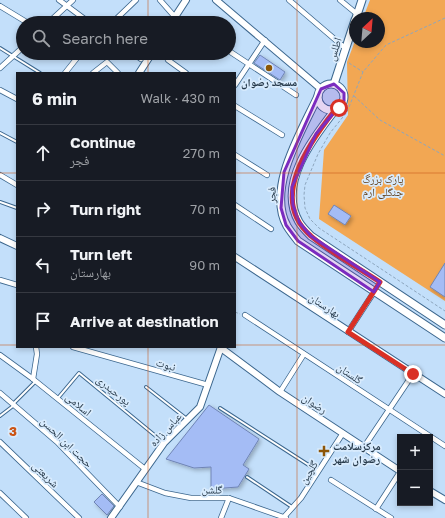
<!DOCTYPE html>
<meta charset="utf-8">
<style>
body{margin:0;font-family:"Golos Text","Noto Naskh Arabic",sans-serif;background:#20242c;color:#f1f3f6}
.controls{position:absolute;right:12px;bottom:12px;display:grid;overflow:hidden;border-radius:0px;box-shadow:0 2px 6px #0003}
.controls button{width:36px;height:36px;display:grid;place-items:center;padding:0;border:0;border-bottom:1px solid #363941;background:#171b24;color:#f1f3f6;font:20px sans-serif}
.compass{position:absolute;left:349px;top:12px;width:36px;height:36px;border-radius:50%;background:#171b24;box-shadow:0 2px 6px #0003;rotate:26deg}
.stop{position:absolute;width:12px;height:12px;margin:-9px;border:3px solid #d93025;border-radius:50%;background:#fff}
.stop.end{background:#d93025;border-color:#fff;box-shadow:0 1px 4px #0008}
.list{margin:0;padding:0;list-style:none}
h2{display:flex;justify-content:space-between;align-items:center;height:52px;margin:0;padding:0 16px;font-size:17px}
h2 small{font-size:13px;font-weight:400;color:#9ea1a6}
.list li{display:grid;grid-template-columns:26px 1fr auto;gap:12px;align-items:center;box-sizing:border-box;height:56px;padding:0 16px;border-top:1px solid #363941}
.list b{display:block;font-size:15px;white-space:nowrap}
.list p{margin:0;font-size:13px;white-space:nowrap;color:#9ea1a6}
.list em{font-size:13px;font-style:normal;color:#9ea1a6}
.icon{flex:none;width:22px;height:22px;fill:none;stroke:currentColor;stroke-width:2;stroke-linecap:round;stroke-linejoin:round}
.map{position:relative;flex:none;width:445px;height:518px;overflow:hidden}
.search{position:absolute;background:#171b24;box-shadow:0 2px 6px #0003;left:16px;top:16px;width:220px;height:44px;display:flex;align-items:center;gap:10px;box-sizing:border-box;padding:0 14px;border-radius:22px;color:#9ea1a6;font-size:15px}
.panel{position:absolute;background:#171b24;box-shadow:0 2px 6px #0003;left:16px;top:72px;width:220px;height:276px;border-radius:0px}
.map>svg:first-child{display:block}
.green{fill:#f2a753}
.building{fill:#a4bcf5;stroke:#7084b5;filter:url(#shadow)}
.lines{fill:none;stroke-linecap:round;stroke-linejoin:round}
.lane-casing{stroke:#3c678e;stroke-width:4}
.street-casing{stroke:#3c678e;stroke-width:6}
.secondary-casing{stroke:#3c678e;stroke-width:8}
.primary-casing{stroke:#3c678e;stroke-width:9}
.path{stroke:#8da6be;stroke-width:1;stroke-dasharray:3 2;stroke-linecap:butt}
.lane{stroke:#fff;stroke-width:2}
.street{stroke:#fff;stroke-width:4.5}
.secondary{stroke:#fff;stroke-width:6}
.primary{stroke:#fff;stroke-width:7}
.route{stroke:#d93025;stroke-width:5}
.marked{fill:#7b2cbf;fill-opacity:0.2;stroke:#7b2cbf;stroke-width:3;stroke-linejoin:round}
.grid{fill:none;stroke:#cb5415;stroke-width:1;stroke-opacity:0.55}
.poi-dot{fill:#8d5609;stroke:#d8ebfd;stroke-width:1.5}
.labels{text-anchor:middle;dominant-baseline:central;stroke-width:3.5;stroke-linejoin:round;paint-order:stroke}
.street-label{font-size:11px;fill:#273a4b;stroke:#d8ebfd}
.poi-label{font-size:11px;font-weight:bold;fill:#273a4b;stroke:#d8ebfd}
.park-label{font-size:11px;fill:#664520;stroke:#d8ebfd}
.grid-label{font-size:13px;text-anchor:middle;font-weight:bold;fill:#cb5415;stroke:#d8ebfd;stroke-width:3.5;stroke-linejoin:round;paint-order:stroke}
</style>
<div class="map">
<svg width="445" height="518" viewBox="0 0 445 518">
<defs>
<filter id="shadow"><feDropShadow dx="2" dy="2" stdDeviation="2" flood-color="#0004"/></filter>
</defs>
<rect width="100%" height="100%" fill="#c3dffa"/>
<polygon class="green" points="370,0 445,0 445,301 319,219 324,150 348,115 347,62 355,41 379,42 379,18 363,18"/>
<g class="building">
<polygon points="260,55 285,72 280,80 254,63"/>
<polygon points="334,205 351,216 345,225 328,214"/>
<polygon points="445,263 445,297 430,287"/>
<polygon points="209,405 259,439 243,465 249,469 238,487 211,489 211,467 194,468 166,459"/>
<polygon points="102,494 114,506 107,515 94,502"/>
</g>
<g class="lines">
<g class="lane-casing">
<g id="lane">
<polyline points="0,48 40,73"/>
<polyline points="0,133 17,142"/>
<polyline points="0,202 17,208"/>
<polyline points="146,387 187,419"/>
<polyline points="58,398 79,373 163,442"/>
<polyline points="13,404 35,382"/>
<polyline points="220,408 318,471"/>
<polyline points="0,416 13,406"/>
<polyline points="247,477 292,507"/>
</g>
</g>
<g class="street-casing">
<g id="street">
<polyline points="59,0 90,23"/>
<polyline points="160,0 175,17"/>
<polyline points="289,0 345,48"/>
<polyline points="340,0 357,14"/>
<polyline points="0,6 28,23"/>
<polyline points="48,23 73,0"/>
<polyline points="112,23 136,0"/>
<polyline points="229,51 296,95"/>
<polyline points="133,53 141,59"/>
<polyline points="168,60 186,73"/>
<polyline points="0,68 23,47"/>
<polyline points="65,73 77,58 70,53"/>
<polyline points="93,73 107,62 118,73"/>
<polyline points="235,85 265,40"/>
<polyline points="0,90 17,99"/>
<polyline points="235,106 282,135"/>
<polyline points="235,155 267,175"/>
<polyline points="0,175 17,185"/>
<polyline points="235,205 271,229"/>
<polyline points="0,280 17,285"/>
<polyline points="245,315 445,446"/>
<polyline points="348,332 374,292"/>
<polyline points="73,347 208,385"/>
<polyline points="0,355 33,379 145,469"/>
<polyline points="33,379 37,354 36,347"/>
<polyline points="280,392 304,354"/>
<polyline points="0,393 57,442 120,507"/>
<polyline points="0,442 79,518"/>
<polyline points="364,447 413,374"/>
<polyline points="331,480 391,518"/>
<polyline points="136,482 165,493 191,498 229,498 286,518"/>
<polyline points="0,493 26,518"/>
<polyline points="376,509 400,472"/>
<polyline points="284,517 301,498 343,433"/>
<polyline points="221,518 229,498"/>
</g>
</g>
<g class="secondary-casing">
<g id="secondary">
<polyline points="216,0 321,89"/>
<polyline points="171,23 186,0"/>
<polyline points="139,73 152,53"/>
<polyline points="0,238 17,246"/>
<polyline points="235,257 445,394"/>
<polyline points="221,348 280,392 400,471"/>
<polyline points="430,491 445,500"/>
<polyline points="111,518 164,443 200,407 221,347"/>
</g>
</g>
<g class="primary-casing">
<g id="primary">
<polyline points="356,18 362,0"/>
<circle cx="331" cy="97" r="13"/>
<polyline points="334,84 355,20"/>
<path d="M318 96C302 131 266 188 287 226 290 231 294 236 298 241L445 338"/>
<path d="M335 110C313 138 277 184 299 222 302 227 307 232 311 236L445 325"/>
</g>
</g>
<g class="path">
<polyline points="445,18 386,45 363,72 347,112 330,133 318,154 305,185 304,195 305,208 310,219 319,228 445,311"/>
<polyline points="181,20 186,23"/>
<polyline points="159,54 164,58"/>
<polyline points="349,63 363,72"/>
<polyline points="354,96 380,120 445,156"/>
<polyline points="235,312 240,314"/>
</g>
<use href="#lane" class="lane"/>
<use href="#street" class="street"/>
<use href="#secondary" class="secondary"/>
<use href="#primary" class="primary"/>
</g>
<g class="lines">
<path class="route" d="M339 108 335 110C309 143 268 200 311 236 329 252 359 268 380 282L348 332 413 374"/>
</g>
<path class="marked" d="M334 84 344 93V101L316 134 292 187 293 205 299 222 311 236 380 282 374 292 298 241 286 225 281 208 284 172 321 89Z"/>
<path class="grid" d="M148 0V23M297 0V518M148 53V73M0 173H17M235 173H445M0 345H17M235 345H445M148 347V518"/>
<g class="poi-dot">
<circle cx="269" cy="68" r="4"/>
<path d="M322 445h4v4h4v4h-4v4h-4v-4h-4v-4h4z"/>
</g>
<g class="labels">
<g class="street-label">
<text transform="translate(334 49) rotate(-73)">اطلس</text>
<text transform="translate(271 195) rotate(-89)">فجر</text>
<text transform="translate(325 305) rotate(33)">بهارستان</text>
<text transform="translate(166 364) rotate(16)">نبوت</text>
<text transform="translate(350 373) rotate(34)">گلستان</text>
<text transform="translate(114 390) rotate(39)">پورحیدری</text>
<text transform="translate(315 403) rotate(33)">رضوان</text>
<text transform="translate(79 404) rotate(39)">اسلامی</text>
<text transform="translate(165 429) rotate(-47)">عباس زاده</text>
<text transform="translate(67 442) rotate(44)">حجت ابن الحسن</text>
<text transform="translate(308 472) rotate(-58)">گلچین</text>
<text transform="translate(46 474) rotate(44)">شریعتی</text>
<text transform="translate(212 489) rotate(1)">گلشن</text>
</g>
<g class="poi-label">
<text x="269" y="81">مسجد رضوان</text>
<text x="333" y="445" text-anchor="start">مرکزسلامت<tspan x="333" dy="13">رضوان شهر</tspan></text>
</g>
<g class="park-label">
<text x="383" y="178">پارک بزرگ<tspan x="383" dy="13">جنگلی ارم</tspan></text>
</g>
</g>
<g class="grid-label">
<text x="13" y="436">3</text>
</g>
</svg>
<div class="controls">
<button>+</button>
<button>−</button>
</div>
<svg class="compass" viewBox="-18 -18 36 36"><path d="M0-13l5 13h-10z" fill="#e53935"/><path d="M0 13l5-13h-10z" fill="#9ea1a6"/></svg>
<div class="stop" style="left:339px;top:108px"></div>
<div class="stop end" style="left:413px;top:374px"></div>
<div class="search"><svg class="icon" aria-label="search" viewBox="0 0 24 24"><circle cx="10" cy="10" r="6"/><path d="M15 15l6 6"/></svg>Search here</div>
<section class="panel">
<h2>6 min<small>Walk · 430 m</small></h2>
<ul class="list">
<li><svg class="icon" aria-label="ahead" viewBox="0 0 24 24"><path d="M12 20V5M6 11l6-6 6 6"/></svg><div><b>Continue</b><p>فجر</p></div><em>270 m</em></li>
<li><svg class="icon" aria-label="right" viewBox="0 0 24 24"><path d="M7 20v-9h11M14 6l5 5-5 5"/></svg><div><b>Turn right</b></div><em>70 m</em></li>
<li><svg class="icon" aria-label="left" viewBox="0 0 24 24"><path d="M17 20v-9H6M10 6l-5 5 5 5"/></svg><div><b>Turn left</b><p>بهارستان</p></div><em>90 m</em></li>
<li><svg class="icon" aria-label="arrive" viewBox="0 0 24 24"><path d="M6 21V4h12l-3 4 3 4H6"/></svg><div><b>Arrive at destination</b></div></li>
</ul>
</section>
</div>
